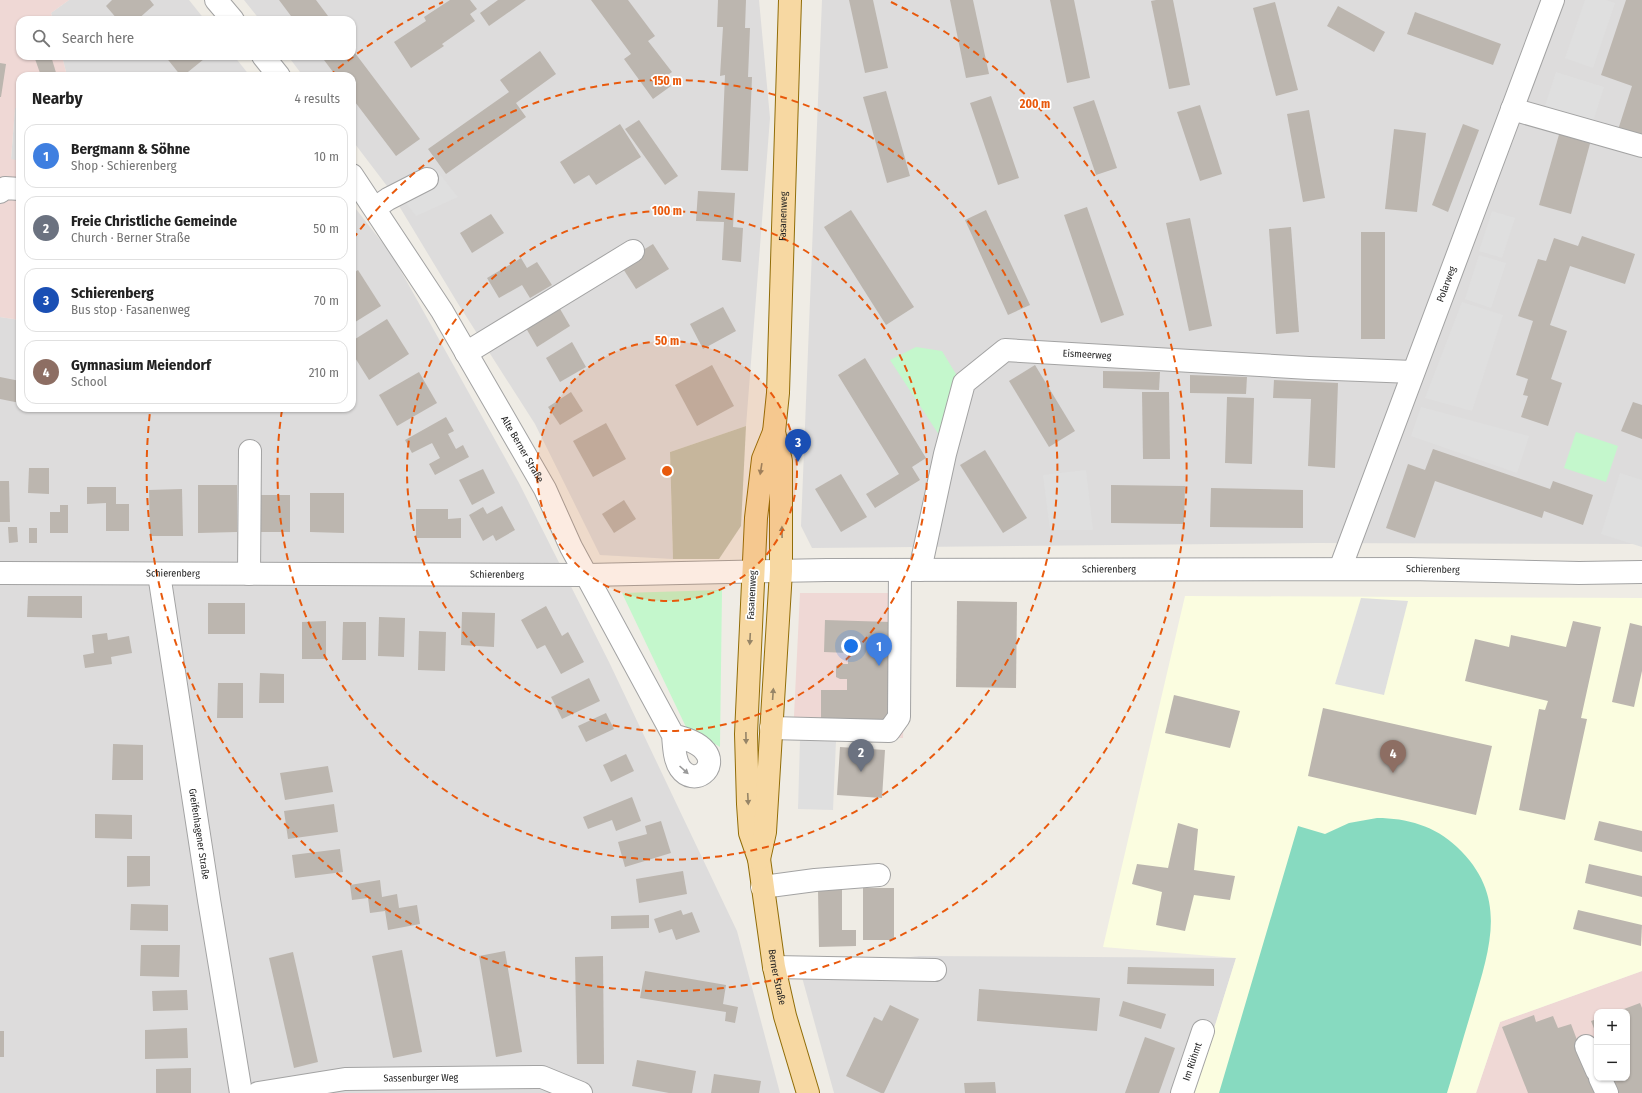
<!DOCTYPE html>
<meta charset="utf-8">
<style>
body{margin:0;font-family:"Fira Sans Condensed",sans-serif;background:#f2f2f2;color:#222}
.controls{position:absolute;right:12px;bottom:12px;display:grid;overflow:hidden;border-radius:8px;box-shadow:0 1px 3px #0004}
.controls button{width:36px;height:36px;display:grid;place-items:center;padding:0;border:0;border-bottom:1px solid #e0e0e0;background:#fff;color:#222;font:20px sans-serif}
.you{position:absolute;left:851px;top:646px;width:14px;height:14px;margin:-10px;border:3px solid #fff;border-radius:50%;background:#1a73e8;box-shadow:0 0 0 6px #1a73e833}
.badge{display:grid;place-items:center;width:26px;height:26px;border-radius:50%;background:#db2777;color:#fff;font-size:13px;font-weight:700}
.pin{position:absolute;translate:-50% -33px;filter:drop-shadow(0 1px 2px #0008)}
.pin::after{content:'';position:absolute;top:21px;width:14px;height:12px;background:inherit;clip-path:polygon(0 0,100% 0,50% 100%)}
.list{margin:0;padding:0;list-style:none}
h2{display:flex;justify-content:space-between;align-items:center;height:52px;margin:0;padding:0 16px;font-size:17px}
h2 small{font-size:13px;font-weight:400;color:#767676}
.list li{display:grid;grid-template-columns:26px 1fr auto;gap:12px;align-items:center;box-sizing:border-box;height:64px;margin:0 8px 8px;padding:0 8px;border:1px solid #e0e0e0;border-radius:12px}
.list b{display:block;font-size:15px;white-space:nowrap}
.list p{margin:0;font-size:13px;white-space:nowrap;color:#767676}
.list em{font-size:13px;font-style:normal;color:#767676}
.icon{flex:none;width:22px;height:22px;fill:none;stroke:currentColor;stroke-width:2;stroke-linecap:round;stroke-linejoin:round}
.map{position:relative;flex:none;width:1642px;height:1093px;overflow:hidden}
.search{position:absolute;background:#fff;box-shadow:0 1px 3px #0004;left:16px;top:16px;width:340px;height:44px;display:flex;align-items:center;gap:10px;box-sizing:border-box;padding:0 14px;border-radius:12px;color:#767676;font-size:15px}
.panel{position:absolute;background:#fff;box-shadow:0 1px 3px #0004;left:16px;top:72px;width:340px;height:340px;border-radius:12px}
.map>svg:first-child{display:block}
.residential{fill:#dddcdc}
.commercial{fill:#efd8d5;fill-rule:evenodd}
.education{fill:#fbfde0}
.construction{fill:#c2c3b1}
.park{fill:#c4f7cc}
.pitch{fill:#87dac0}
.parking{fill:#dfdfdf}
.building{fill:#bcb6af}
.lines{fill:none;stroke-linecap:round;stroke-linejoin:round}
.minor-casing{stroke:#a3a3a3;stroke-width:24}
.major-casing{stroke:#916d08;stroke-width:24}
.minor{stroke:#fff;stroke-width:22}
.major{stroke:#f7d8a2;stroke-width:22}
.oneway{fill:#968567}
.oneway2{fill:#9a9a9a}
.ring{fill:none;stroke:#e8590c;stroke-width:2;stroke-dasharray:7 5}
.labels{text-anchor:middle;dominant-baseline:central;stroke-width:3.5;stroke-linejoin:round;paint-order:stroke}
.street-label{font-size:10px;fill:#1f1f1f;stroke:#fff}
.centre{fill:#e8590c;stroke:#fff;stroke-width:2}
.ring-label{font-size:12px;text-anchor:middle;font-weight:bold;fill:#e8590c;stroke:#fff;stroke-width:3.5;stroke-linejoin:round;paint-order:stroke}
</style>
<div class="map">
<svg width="1642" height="1093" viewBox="0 0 1642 1093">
<rect width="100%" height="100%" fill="#efece5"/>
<g class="residential">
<polygon points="69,0 189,0 205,20 53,20 51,13"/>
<polygon points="244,0 759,0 770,118 746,426 670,452 673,559 600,555 535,424 457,302 387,186 352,140 352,76 303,76 288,56 352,56 352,20 260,20"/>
<polygon points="822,0 1642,0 1642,544 1317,543 812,548 801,526"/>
<polygon points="62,56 234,56 250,76 67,76"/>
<polygon points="15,108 20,108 20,161 11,160"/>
<polygon points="352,204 392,255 519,483 609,662 737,931 780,1093 0,1093 0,317 20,320 20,408 352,408"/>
<polygon points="919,956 1236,958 1194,1093 834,1093 800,970"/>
</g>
<g class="commercial">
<polygon points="0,0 69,0 51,13 53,20 20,20 20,56 62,56 67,76 20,76 20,108 15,108 11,159 20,161 20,320 0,317"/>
<polygon points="800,593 908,593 903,738 793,736"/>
<path d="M1642 971V1093H1476L1500 1022ZM1597 1012H1627V1078H1597Z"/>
</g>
<polygon class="education" points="1185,596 1642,598 1642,971 1500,1022 1476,1093 1194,1093 1236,958 1103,947"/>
<polygon class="construction" points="746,426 741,526 719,559 673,559 670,452"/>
<g class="park">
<polygon points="916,347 942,351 959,379 941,438 890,360"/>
<polygon points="1576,432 1618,446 1606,482 1564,468"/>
<polygon points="722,590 720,747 686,727 622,593"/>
</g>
<path class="pitch" d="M1377 818C1407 818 1435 826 1457 847 1509 896 1490 947 1473 1006 1464 1035 1456 1064 1447 1093H1219L1298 826 1325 834 1349 823Z"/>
<g class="parking">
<polygon points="1585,0 1606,0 1615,3 1593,68 1565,58"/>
<polygon points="1556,72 1604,87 1592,125 1543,112"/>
<polygon points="435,168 458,197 416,216 395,189"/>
<polygon points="1492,211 1515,218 1502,258 1479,251"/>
<polygon points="1479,255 1506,263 1491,308 1465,299"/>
<polygon points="1462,302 1503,315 1472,411 1425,398"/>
<polygon points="1421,407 1529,436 1517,473 1411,436"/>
<polygon points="1086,470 1093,530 1050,530 1043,475"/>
<polygon points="1620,473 1642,480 1642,547 1601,534"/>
<polygon points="1361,598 1408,601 1384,695 1335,684"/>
<polygon points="800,740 836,741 833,810 798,809"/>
</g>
<g class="building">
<polygon points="112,0 150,0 154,5 137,20 118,20 106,6"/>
<polygon points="279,0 316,0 331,20 294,20"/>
<polygon points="450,0 470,0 477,9 470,14 475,21 442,44 444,46 411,68 394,42 426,21 424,17"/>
<polygon points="498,0 526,0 489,26 480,13"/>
<polygon points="591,0 628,0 655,36 648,41 672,72 665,77 671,86 653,99 624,59 631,54"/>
<polygon points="718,0 746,0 745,28 750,28 748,77 752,77 748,171 721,170 725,75 720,76 723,27 717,27"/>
<polygon points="849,0 873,0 888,68 865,73"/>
<polygon points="950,0 973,0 989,74 966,78"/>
<polygon points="1050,0 1074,0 1090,78 1067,83"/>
<polygon points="1156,0 1173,0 1190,85 1169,89 1151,1"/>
<polygon points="1626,0 1642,0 1642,141 1617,133 1632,86 1601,75"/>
<polygon points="1275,2 1298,90 1276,96 1253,8"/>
<polygon points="1338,6 1385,32 1374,52 1327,26"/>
<polygon points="1415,12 1501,44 1493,65 1407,34"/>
<polygon points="352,49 420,139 396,156 352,98 352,76 336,76 321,56 352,56"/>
<polygon points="540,51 556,74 516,103 526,117 446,174 428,149 509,92 500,80"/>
<polygon points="34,56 51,56 57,76 41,76"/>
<polygon points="165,56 201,56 204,59 183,76 181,76"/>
<polygon points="0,63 6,64 1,97 0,97"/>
<polygon points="886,91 910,176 887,183 863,97"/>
<polygon points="991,96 1019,178 998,185 970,103"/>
<polygon points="1094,100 1117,168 1096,175 1073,107"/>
<polygon points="1200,105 1222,174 1200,181 1177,112"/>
<polygon points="1309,110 1325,198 1303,202 1287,114"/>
<polygon points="639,120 678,176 665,185 625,129"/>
<polygon points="620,124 641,157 596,185 589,175 574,184 560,162"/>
<polygon points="1463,124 1479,130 1448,212 1432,205"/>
<polygon points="1394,129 1426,133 1417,212 1385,209"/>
<polygon points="1560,131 1591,140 1571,214 1539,205"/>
<polygon points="698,191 735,193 733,227 743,228 741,262 722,260 724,222 696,221"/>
<polygon points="1087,207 1124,315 1101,323 1064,215"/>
<polygon points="851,210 914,307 886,325 824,227"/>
<polygon points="986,210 1030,305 1008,315 965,220"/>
<polygon points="491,214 504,233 472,253 460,233"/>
<polygon points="1190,218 1212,326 1189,331 1166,223"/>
<polygon points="1291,227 1299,332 1276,334 1269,229"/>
<rect x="1361" y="232" width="24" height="107"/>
<polygon points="1582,236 1635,254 1625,284 1570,266 1550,325 1567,331 1551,379 1562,383 1548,426 1521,417 1528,396 1523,395 1528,379 1516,375 1533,321 1518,316 1538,259 1546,261 1554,238 1578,246"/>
<polygon points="653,244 669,269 636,289 620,264"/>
<polygon points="521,258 527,268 537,262 552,285 530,298 522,285 499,298 487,278"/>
<polygon points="358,270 381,306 352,324 352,274"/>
<polygon points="556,302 570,326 537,347 523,323"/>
<polygon points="723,307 736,331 703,349 690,324"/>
<polygon points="387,319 409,354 369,380 352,353 352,341"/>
<polygon points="572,342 586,367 560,382 546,358"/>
<polygon points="865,358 926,458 912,467 920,480 875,508 866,494 899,474 838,375"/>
<polygon points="712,365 734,406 697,426 675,385"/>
<polygon points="1035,365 1075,431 1049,447 1009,381"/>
<polygon points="1103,371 1160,372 1159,390 1103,388"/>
<polygon points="419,372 437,403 397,426 379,395"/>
<polygon points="1190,375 1247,377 1246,394 1190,393"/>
<polygon points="0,377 20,381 20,403 0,399"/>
<polygon points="1274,380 1338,383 1335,468 1308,466 1311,399 1273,398"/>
<polygon points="571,392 583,411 560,425 548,407"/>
<polygon points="1142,392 1169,392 1170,459 1143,459"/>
<polygon points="1227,397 1254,398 1252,464 1225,463"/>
<polygon points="1633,402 1642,405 1642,439 1621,431"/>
<polygon points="446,417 454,431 448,434 456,449 463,445 469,457 435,475 429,464 440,458 432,443 412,453 405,440"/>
<polygon points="606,423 626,459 593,477 573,441"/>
<polygon points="1433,449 1550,489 1553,481 1593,495 1583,525 1544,511 1542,518 1435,481 1415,538 1386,528 1408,464 1425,470"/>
<polygon points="985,450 1027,518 1003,533 960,465"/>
<polygon points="29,468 49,468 49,494 28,493"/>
<polygon points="483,469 495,493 472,505 459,480"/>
<polygon points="841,474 867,517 841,532 815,489"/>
<polygon points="0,481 9,481 10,522 0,522"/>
<polygon points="198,485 237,485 237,532 198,533"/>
<polygon points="1111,485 1185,486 1184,524 1111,523"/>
<polygon points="87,487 116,487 116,504 129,504 129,531 106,531 106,503 87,504"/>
<polygon points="1211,488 1303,490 1303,528 1210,527"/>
<polygon points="182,489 183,536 150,536 149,490"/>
<polygon points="310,493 344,493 344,533 310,532"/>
<rect x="255" y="495" width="35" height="37"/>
<polygon points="624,500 636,519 614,533 602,514"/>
<polygon points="60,505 68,505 68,533 50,533 50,512 60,512"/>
<polygon points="502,506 515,530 496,541 493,535 483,541 469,515 483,507 487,514"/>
<polygon points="416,509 448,509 448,519 461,518 461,538 416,538"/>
<polygon points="8,527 17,527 18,542 9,543"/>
<rect x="29" y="528" width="8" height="15"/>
<polygon points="28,596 82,596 82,618 27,617"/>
<polygon points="957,601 1017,602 1016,688 956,687"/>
<rect x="208" y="603" width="37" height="31"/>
<polygon points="546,606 562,636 568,632 584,662 561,674 545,645 537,649 521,620"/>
<polygon points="462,612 495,613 494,647 461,645"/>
<polygon points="379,617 405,618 404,657 378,656"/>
<polygon points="825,620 891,622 887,725 821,723 821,690 847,690 847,679 840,679 836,677 836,666 839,664 848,664 848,653 824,652"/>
<polygon points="326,621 326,659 302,659 302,622"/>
<polygon points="1573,621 1601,627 1581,718 1587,719 1565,820 1519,810 1539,709 1545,710 1548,701 1465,681 1475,639 1509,647 1511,635 1566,647"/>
<polygon points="343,622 366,622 366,660 342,660"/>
<polygon points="1630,623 1642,626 1642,671 1634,707 1612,702"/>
<polygon points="419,631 446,632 445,671 418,670"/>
<polygon points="107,633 108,640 129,636 132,653 111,657 112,664 85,668 83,655 94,653 92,635"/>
<polygon points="260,673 284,674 284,703 259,703"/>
<polygon points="589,678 600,701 562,719 551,697"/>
<polygon points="218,683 243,683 243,718 217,718"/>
<polygon points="1174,695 1240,711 1230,748 1165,733"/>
<polygon points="1323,708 1492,746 1476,815 1308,776"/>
<polygon points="606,713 614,729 586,742 578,726"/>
<polygon points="113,744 143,745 143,780 112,780"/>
<polygon points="840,747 885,750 882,798 837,795"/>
<polygon points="626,754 634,771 611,782 603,765"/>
<polygon points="328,766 333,792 285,800 280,773"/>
<polygon points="632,797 641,821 616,831 612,820 588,829 583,817"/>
<polygon points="334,804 338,832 288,839 284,811"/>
<polygon points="95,814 132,815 132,839 95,838"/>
<polygon points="661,821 671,853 625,867 618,842 647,834 645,826"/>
<polygon points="1599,821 1642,831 1642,852 1594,840"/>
<polygon points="1178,823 1198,829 1194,870 1235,876 1230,900 1194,895 1185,931 1156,925 1162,892 1132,884 1137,864 1168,868"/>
<polygon points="340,849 343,872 295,878 292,855"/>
<polygon points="127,856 150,856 150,886 127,887"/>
<polygon points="1589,864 1642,876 1642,897 1585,883"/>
<polygon points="683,871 687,894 639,903 636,879"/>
<polygon points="380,880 382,897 397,894 399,908 417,905 420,924 388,930 385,911 370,913 368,898 352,900 350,885"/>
<rect x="863" y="888" width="31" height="52"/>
<polygon points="842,889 842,930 856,930 856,946 819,947 818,890"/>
<polygon points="131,904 168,905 168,931 130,930"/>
<polygon points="681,910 683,915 692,912 700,932 676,940 672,929 659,933 654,919"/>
<polygon points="1578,910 1642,925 1641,946 1573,929"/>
<polygon points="649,915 649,928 611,929 611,916"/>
<polygon points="141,945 180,945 179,977 140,976"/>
<polygon points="402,950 422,1052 393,1058 372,956"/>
<polygon points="505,951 522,1052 496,1057 479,956"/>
<polygon points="293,952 318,1062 294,1068 269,958"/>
<polygon points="603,956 604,1064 577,1064 575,957"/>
<polygon points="1128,967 1214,969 1214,986 1127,984"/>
<polygon points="645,971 726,985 723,1004 738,1007 735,1023 725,1021 726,1012 640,998"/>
<polygon points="979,989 1100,998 1097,1031 977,1021"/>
<polygon points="187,990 188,1010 153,1011 152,991"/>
<polygon points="1123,1001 1166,1014 1161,1029 1119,1016"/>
<polygon points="1640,1003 1642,1008 1642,1093 1618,1093 1612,1078 1627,1078 1627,1012 1616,1012"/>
<polygon points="890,1005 919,1019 884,1093 881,1093 846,1076 874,1017 882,1021"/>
<polygon points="1534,1015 1536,1022 1553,1016 1558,1028 1571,1024 1597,1093 1528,1093 1502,1027"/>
<polygon points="1597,1019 1597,1036 1591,1021"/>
<polygon points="187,1028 188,1058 145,1059 145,1030"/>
<rect x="0" y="1031" width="4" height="26"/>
<polygon points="1145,1037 1175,1048 1159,1093 1125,1093"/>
<polygon points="637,1060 696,1071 692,1093 669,1093 632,1086"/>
<polygon points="191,1068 191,1093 156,1093 156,1069"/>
<polygon points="714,1074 761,1081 759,1093 711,1093"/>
<polygon points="995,1082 996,1093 965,1093 964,1083"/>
</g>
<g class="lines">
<g class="minor-casing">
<g id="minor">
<polyline points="216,0 233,20"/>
<polyline points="263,56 279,76"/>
<polyline points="1512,109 1642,146"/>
<path id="s1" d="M352 175 442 311 545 489 571 547 673 735C674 745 674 759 680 768 694 788 719 768 705 751 698 742 684 738 673 735"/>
<polyline points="0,192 5,188 20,189"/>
<polyline points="375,208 388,199 427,179"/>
<polyline points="466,353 633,251"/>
<path id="s2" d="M1340 569 1553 0"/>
<path id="s3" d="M920 570 945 454 964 383 1005 350 1309 368 1413 372"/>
<path id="s4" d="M0 573 587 575 827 570 1410 569 1579 573 1642 572"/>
<path id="s5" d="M159 574 209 900 241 1093"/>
<polyline points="249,574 250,451"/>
<polyline points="771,728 889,731 899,717 900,570"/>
<polyline points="762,887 815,880 879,875"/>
<polyline points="774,967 935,970"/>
<polyline points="1586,1046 1597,1071"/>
<polyline points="1600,1078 1607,1093"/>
<path id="s6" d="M258 1093 345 1079 536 1077H542L581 1093"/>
<path id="s7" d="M1182 1093 1203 1031"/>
</g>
</g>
<g class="major-casing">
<g id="major">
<path id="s8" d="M774 432 763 459 756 518 746 734 748 804 750 833 759 859 774 967 785 1016 808 1093"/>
<path id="s9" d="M759 859 765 832 781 571V461L774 432 778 393 790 0"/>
</g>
</g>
<use href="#minor" class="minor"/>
<use href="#major" class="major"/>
</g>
<defs><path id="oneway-solid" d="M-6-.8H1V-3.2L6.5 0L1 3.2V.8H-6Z"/></defs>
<g class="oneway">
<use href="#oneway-solid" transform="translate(761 469) rotate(99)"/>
<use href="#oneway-solid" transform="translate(782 532) rotate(-91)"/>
<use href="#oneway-solid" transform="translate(750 639) rotate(93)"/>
<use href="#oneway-solid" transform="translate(773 694) rotate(-86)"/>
<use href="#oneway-solid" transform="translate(746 738) rotate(89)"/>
<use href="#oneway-solid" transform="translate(748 799) rotate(87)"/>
</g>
<use class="oneway2" href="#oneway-solid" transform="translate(684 770) rotate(42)"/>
<circle cx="667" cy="471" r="130" fill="#e8590c" fill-opacity=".12"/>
<g class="ring">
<circle cx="667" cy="471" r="130"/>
<circle cx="667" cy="471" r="260"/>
<path d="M353 239A390 390 0 1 1 282 410"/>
<path d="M329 76A520 520 0 0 1 443 2M891 2A520 520 0 1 1 150 412"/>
</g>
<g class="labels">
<g class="street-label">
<text stroke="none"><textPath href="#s9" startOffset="645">Fasanenweg</textPath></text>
<text stroke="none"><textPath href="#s2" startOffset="304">Polarweg</textPath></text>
<text stroke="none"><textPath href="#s3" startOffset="327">Eismeerweg</textPath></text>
<text stroke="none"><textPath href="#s1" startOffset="323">Alte Berner Straße</textPath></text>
<text stroke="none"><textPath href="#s4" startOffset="1109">Schierenberg</textPath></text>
<text stroke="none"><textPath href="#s4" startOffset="1433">Schierenberg</textPath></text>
<text stroke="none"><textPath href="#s4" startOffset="173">Schierenberg</textPath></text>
<text stroke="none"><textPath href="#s4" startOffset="497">Schierenberg</textPath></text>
<text transform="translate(752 595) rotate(-87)">Fasanenweg</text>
<text stroke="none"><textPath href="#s5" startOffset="263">Greifenhagener Straße</textPath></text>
<text stroke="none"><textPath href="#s8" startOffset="551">Berner Straße</textPath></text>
<text stroke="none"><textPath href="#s7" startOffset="33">Im Rühmt</textPath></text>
<text stroke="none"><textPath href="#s6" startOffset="164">Sassenburger Weg</textPath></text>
</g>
</g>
<circle cx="667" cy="471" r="6" class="centre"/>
<g class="ring-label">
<text x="667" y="85">150 m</text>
<text x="1035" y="108">200 m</text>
<text x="667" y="215">100 m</text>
<text x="667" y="345">50 m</text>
</g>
</svg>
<div class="controls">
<button>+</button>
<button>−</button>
</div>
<div class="you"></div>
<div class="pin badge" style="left:879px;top:666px;background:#3f7fe0">1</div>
<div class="pin badge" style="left:861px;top:772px;background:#6b7280">2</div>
<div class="pin badge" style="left:798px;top:462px;background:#1a4fb4">3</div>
<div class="pin badge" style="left:1393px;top:773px;background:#8d6e63">4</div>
<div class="search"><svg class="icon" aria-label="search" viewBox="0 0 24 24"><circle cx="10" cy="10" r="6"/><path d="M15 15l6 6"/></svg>Search here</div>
<section class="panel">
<h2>Nearby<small>4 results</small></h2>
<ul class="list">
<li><span class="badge" style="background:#3f7fe0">1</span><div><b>Bergmann &amp; Söhne</b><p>Shop · Schierenberg</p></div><em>10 m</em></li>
<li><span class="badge" style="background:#6b7280">2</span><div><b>Freie Christliche Gemeinde</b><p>Church · Berner Straße</p></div><em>50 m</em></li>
<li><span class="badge" style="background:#1a4fb4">3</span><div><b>Schierenberg</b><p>Bus stop · Fasanenweg</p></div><em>70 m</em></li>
<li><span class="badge" style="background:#8d6e63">4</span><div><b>Gymnasium Meiendorf</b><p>School</p></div><em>210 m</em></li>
</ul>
</section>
</div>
